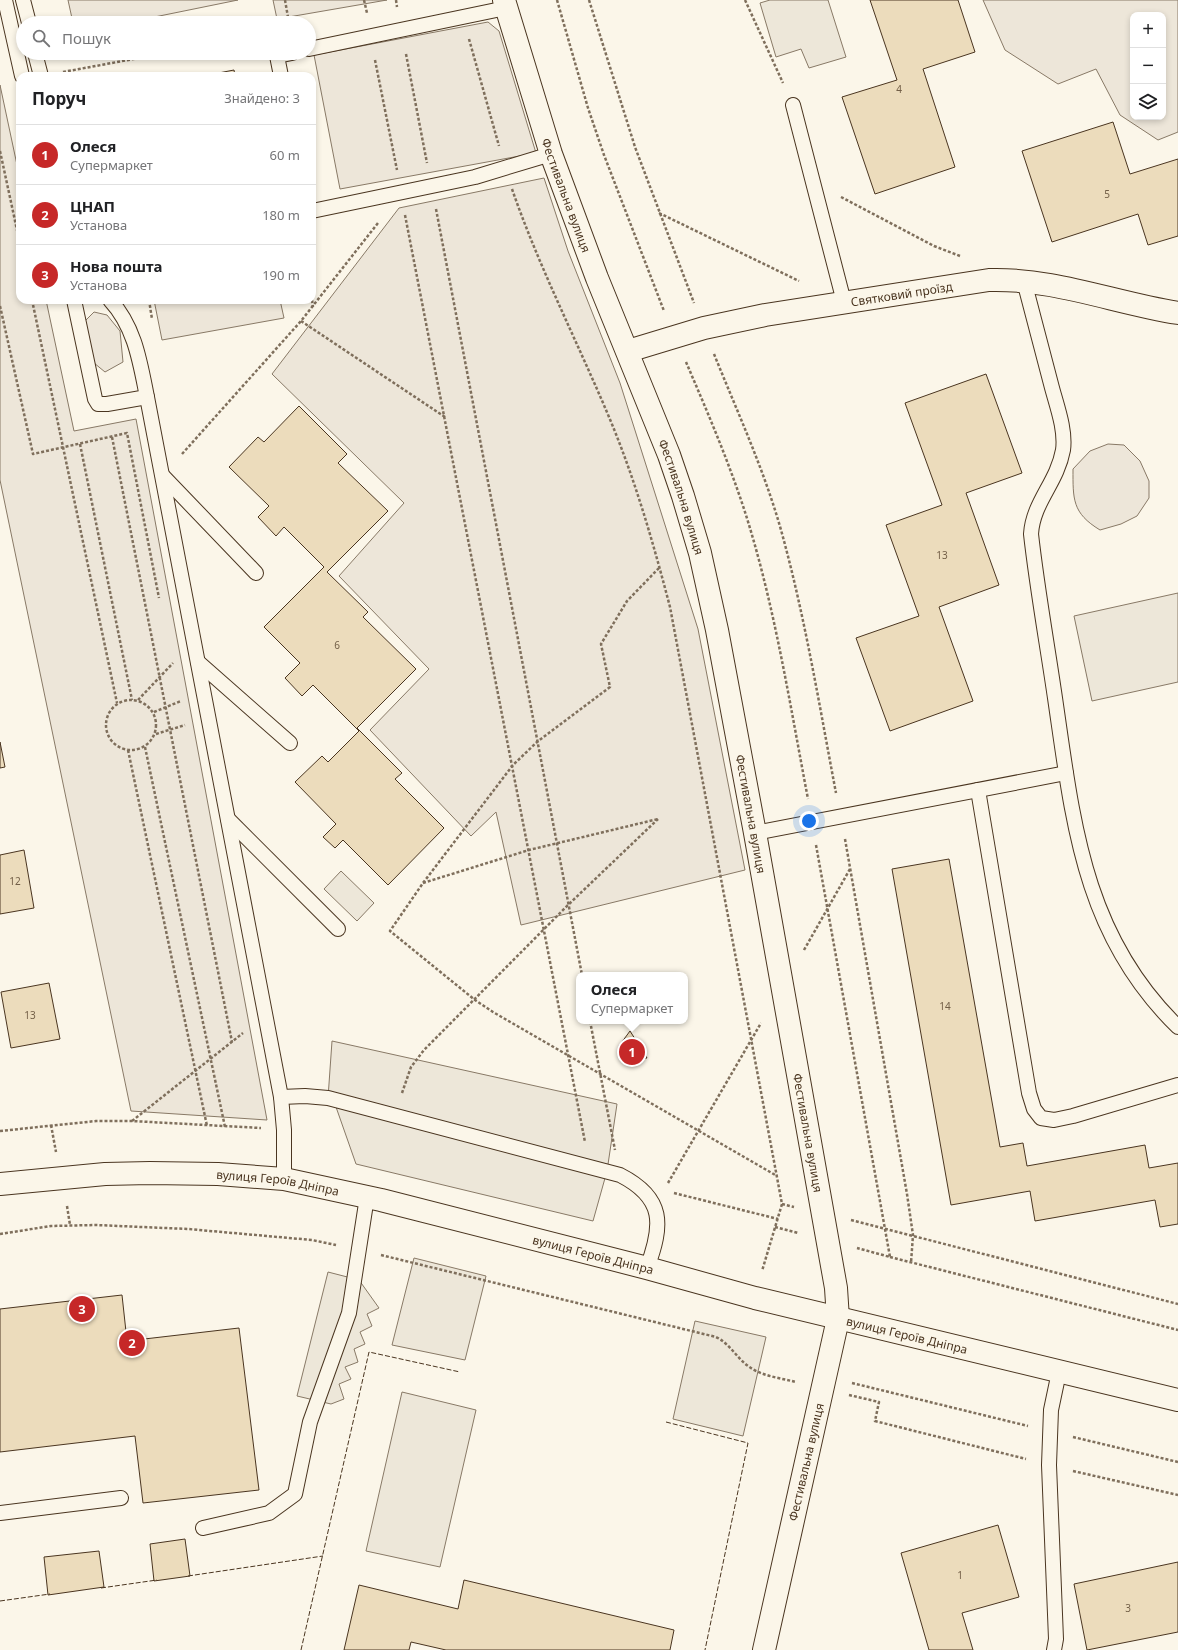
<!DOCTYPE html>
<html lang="uk">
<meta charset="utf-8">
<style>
body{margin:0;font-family:"Noto Sans",sans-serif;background:#f6f6f6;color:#202124}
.controls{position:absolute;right:12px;top:12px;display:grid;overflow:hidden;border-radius:8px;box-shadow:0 2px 6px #0003}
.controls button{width:36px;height:36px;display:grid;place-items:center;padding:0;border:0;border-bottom:1px solid #e0e0e0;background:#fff;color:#202124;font:20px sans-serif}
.you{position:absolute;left:809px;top:821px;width:14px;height:14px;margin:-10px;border:3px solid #fff;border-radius:50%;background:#1a73e8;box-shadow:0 0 0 6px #1a73e833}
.badge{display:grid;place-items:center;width:26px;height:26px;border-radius:50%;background:#c62828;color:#fff;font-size:13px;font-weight:700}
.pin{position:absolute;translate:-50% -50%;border:2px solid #fff;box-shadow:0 1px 4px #0006}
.popup{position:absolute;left:576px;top:972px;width:112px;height:52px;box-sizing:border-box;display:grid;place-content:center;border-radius:8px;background:#fff;filter:drop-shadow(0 1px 3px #0005);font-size:13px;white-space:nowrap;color:#757577}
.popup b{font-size:15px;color:#202124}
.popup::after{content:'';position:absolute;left:50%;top:100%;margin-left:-8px;border:8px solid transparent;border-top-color:#fff}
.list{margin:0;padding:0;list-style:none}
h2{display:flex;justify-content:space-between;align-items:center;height:52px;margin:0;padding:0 16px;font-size:17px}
h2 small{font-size:13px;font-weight:400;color:#757577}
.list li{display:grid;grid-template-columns:26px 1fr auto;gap:12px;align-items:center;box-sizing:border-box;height:60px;padding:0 16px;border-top:1px solid #e0e0e0}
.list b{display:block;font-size:15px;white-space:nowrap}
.list p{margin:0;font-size:13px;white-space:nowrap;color:#757577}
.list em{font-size:13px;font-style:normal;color:#757577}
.icon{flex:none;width:22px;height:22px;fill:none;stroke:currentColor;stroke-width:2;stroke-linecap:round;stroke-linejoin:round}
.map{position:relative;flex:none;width:1178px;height:1650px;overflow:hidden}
.search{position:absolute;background:#fff;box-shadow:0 2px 6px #0003;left:16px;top:16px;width:300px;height:44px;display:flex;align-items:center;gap:10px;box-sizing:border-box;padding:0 14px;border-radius:22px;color:#757577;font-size:15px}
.panel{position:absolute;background:#fff;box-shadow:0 2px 6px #0003;left:16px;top:72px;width:300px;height:232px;border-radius:12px}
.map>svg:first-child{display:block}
.green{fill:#ede6d9;stroke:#887966;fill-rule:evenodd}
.parking{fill:#ede7d9;stroke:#887966}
.building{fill:#ecdcbc;stroke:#4a3520}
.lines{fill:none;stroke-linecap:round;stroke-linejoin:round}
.service-casing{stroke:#4a3520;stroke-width:16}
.minor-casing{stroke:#4a3520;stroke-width:24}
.tertiary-casing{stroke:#4a3520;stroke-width:24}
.path{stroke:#7f6f5c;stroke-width:2.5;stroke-dasharray:3 2;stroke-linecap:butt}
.service{stroke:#fbf6e9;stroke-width:14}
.minor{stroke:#fbf6e9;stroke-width:22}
.tertiary{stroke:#fbf6e9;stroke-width:22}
.fence{stroke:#4a3520;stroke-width:1;stroke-dasharray:5 2;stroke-linecap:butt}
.labels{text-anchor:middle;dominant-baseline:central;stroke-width:3;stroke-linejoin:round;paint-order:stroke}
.number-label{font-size:10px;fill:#725f47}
.street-label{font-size:12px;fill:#4a3520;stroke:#fbf6e9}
</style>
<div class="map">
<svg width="1178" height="1650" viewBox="0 0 1178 1650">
<rect width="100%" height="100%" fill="#fbf6e9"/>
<g class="green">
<polygon points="68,0 238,0 125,23 73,23"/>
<polygon points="273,0 387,0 277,19"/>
<path d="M983 0H1178V132L1158 140 1120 115 1096 69 1058 84 1005 50ZM1133 15H1163V117H1133Z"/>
<polygon points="488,22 499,31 536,153 340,189 314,55"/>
<polygon points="0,85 20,179 20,300 46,300 74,431 136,419 267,1120 131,1111 0,480"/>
<polygon points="544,178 568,251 620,383 698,629 745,870 521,925 496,812 471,836 370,730 429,669 339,576 404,503 272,374 399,208"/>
<polygon points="154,300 280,300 284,318 162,340"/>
<polygon points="94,312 107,315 120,331 123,362 105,372 88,358 83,323"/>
<path d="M1108 444 1124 445 1140 461 1149 481V498L1137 516 1121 524 1100 530C1072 513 1073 499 1073 469L1090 451Z"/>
</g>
<g class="parking">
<polygon points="770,0 828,0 846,57 809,68 801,49 776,57 760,3"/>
<polygon points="1178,593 1178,682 1092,701 1074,616"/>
<polygon points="341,871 374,903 357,921 324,889"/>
<polygon points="332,1041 617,1104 607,1171 593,1221 356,1164 336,1107 328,1098"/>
<polygon points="414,1258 486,1276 465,1360 392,1345"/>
<polygon points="328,1272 359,1280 379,1308 367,1314 372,1326 360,1332 365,1344 354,1349 358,1362 345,1367 351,1379 339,1384 344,1399 331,1404 297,1396"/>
<polygon points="695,1321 766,1337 743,1436 673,1419"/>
<polygon points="402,1392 476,1410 440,1567 366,1551"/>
</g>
<g class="building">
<polygon points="870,0 958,0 975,52 923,69 955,167 875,194 842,97 897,80"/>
<polygon points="234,70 235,76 203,76"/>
<polygon points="1113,122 1130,174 1178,159 1178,236 1148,245 1138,214 1052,242 1022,151"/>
<polygon points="986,374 1022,473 966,493 999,585 939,607 973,701 890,731 856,638 919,616 886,525 942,505 905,403"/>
<polygon points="299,406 347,454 338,463 388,511 327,572 368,612 363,617 416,669 357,728 402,773 395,779 444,828 388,885 343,840 335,848 323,837 336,824 295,782 322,756 328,762 359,731 313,685 302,696 285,678 300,663 264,627 324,567 284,527 276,536 258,517 269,506 229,467 258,437 264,442"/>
<polygon points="0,742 5,767 0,768"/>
<polygon points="24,850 34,908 0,914 0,855"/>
<polygon points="949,859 1000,1147 1023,1143 1027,1166 1145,1145 1149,1168 1178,1163 1178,1224 1160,1227 1155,1200 1035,1221 1030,1191 951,1205 892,869"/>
<polygon points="49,983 60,1039 11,1048 1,992"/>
<polygon points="630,1031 647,1058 621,1061 619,1046"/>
<polygon points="122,1295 127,1341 239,1328 259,1490 143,1503 135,1436 0,1452 0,1309"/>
<polygon points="998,1525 1019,1597 962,1613 973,1650 929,1650 901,1553"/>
<polygon points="185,1539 190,1576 154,1581 150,1544"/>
<polygon points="99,1551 104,1587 48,1595 44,1557"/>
<polygon points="1178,1562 1178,1632 1087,1650 1074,1584"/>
<polygon points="464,1580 674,1630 670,1650 446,1650 411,1642 409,1650 344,1650 359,1585 458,1609"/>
</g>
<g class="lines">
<g class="service-casing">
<g id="service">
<polyline points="5,0 22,76"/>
<polyline points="23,0 29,23"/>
<polyline points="309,49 506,8"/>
<polyline points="35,53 41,76"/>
<polyline points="281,76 277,56 292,53"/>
<polyline points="793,105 844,302"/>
<polyline points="312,211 475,177 551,154"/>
<path d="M1024 281C1033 315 1042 349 1051 384 1056 404 1066 429 1063 450 1057 483 1033 502 1031 534 1037 588 1047 643 1055 698 1073 821 1083 935 1178 1027"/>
<path d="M74 300 95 399 98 404H107L147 397C140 362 135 327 110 300"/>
<polyline points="147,397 281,1097 284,1130 284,1179"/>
<polyline points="163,476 256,573"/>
<polyline points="198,662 290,743"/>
<polyline points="978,790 1029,1093 1034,1109 1041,1118 1054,1120 1073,1116 1178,1085"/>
<polyline points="228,819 338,929"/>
<polyline points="755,833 1066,773"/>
<path d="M281 1097 305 1096 328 1098 620 1175C665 1198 663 1225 647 1268"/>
<polyline points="0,1513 121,1498"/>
<polyline points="203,1528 269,1513 295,1494 310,1422 349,1313 367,1197"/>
<polyline points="1054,1650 1056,1639 1049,1465 1051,1410 1059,1372"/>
</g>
</g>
<g class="minor-casing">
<g id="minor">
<path id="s1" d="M504 0 551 154 597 278 669 455 683 496 700 553 717 630 755 833 836 1288 838 1319 764 1650"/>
<path id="s2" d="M628 351 704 328 765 315 989 280C1053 278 1115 303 1178 313"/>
</g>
</g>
<g class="tertiary-casing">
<g id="tertiary">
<path id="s3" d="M0 1184 105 1174 150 1173 218 1174 284 1179 381 1200 647 1268 755 1298 1178 1400"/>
</g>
</g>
<g class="path">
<polyline points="285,0 289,23"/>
<polyline points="364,0 367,13"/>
<polyline points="396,0 397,7"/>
<polyline points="557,0 588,108 604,155 664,311"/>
<polyline points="589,0 635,147 694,303"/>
<polyline points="745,0 783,83"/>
<polyline points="469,39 499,146"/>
<polyline points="406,54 427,163"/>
<polyline points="375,60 397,170"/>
<polyline points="63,72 166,53"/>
<polyline points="0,151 20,244"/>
<path d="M512 189C539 267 577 341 609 417 635 479 653 542 670 607L782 1204 762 1271"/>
<polyline points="841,197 934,246 960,256"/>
<polyline points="436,209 582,975"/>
<polyline points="659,213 799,281"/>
<polyline points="405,215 585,1142"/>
<polyline points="32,300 117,703"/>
<polyline points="149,300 152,319"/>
<polyline points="312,300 313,307"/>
<polyline points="0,306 33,454 127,433 159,598"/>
<polyline points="301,321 445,417"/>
<path d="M714 354C739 416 767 476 784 541 806 623 820 709 836 793"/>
<path d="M686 362C710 418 735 476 752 535 777 621 791 710 808 799"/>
<polyline points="112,437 232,1042"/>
<polyline points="80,444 132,700"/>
<polyline points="182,454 301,321 378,223"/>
<polyline points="659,568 627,601 601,644 610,687 537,742 513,765 423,883 390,931 475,1000 493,1012 777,1176"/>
<circle cx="131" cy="725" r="25"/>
<polyline points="138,700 173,663"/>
<polyline points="154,712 181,701"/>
<polyline points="156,734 185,725"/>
<polyline points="145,747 225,1127"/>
<polyline points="128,750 207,1126"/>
<polyline points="845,839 907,1194 913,1235 911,1263"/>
<polyline points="816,845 890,1257 857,1248"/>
<polyline points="423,883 529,850 658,819"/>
<polyline points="804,950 850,869"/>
<polyline points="590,1021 615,1150"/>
<polyline points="402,1093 411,1067 424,1050 568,905 658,819"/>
<polyline points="132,1121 243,1033"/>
<polyline points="51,1125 56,1152"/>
<polyline points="0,1131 96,1121 132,1121 261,1128"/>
<polyline points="668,1183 761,1023"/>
<polyline points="674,1193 778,1219"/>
<polyline points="782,1204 794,1207"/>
<polyline points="67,1206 70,1225"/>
<polyline points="851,1220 1178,1304"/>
<polyline points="775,1227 798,1233"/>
<polyline points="0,1234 51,1226 96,1225 188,1229 312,1240 336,1245"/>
<path d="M381 1255 716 1337C730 1344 736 1357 748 1366 761 1376 780 1378 796 1382"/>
<polyline points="890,1257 1178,1330"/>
<polyline points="852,1383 1028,1426"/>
<polyline points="849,1395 879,1402 875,1421 1026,1459"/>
<polyline points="1073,1437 1178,1462"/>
<polyline points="1073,1471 1178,1495"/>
</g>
<use href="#service" class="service"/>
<use href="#minor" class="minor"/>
<use href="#tertiary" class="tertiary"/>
<g class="fence">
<polyline points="666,1422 748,1443 705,1650"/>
<polyline points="188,1576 323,1556"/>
<polyline points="101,1588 157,1580"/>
<polyline points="0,1601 50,1594"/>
<polyline points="301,1650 369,1352 460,1372"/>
</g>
</g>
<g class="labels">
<g class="number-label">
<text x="899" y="89">4</text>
<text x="1107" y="194">5</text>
<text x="942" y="555">13</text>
<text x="337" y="645">6</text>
<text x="15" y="881">12</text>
<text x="945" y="1006">14</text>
<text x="30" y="1015">13</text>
<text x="960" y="1575">1</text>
<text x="1128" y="1608">3</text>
</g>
<g class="street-label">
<text stroke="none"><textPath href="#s1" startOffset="205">Фестивальна вулиця</textPath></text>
<text stroke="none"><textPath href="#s2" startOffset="280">Святковий проїзд</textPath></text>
<text stroke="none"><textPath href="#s1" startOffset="528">Фестивальна вулиця</textPath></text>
<text stroke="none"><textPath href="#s1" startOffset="853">Фестивальна вулиця</textPath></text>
<text stroke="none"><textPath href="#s1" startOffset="1177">Фестивальна вулиця</textPath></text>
<text stroke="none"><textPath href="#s3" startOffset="279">вулиця Героїв Дніпра</textPath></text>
<text stroke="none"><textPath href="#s3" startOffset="603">вулиця Героїв Дніпра</textPath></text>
<text stroke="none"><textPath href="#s3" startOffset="927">вулиця Героїв Дніпра</textPath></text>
<text transform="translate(806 1462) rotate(-77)">Фестивальна вулиця</text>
</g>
</g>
</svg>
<div class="controls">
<button>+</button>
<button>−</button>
<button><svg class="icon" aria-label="layers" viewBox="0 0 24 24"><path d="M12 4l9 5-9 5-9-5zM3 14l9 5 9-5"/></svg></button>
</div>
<div class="you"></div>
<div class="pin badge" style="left:632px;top:1052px">1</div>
<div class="popup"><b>Олеся</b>Супермаркет</div>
<div class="pin badge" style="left:132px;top:1343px">2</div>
<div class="pin badge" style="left:82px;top:1309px">3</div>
<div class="search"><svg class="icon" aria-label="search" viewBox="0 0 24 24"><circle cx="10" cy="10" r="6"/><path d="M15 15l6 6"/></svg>Пошук</div>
<section class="panel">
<h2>Поруч<small>Знайдено: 3</small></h2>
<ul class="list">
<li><span class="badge">1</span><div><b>Олеся</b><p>Супермаркет</p></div><em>60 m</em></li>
<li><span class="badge">2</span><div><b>ЦНАП</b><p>Установа</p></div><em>180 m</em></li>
<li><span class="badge">3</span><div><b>Нова пошта</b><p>Установа</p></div><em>190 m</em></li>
</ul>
</section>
</div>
